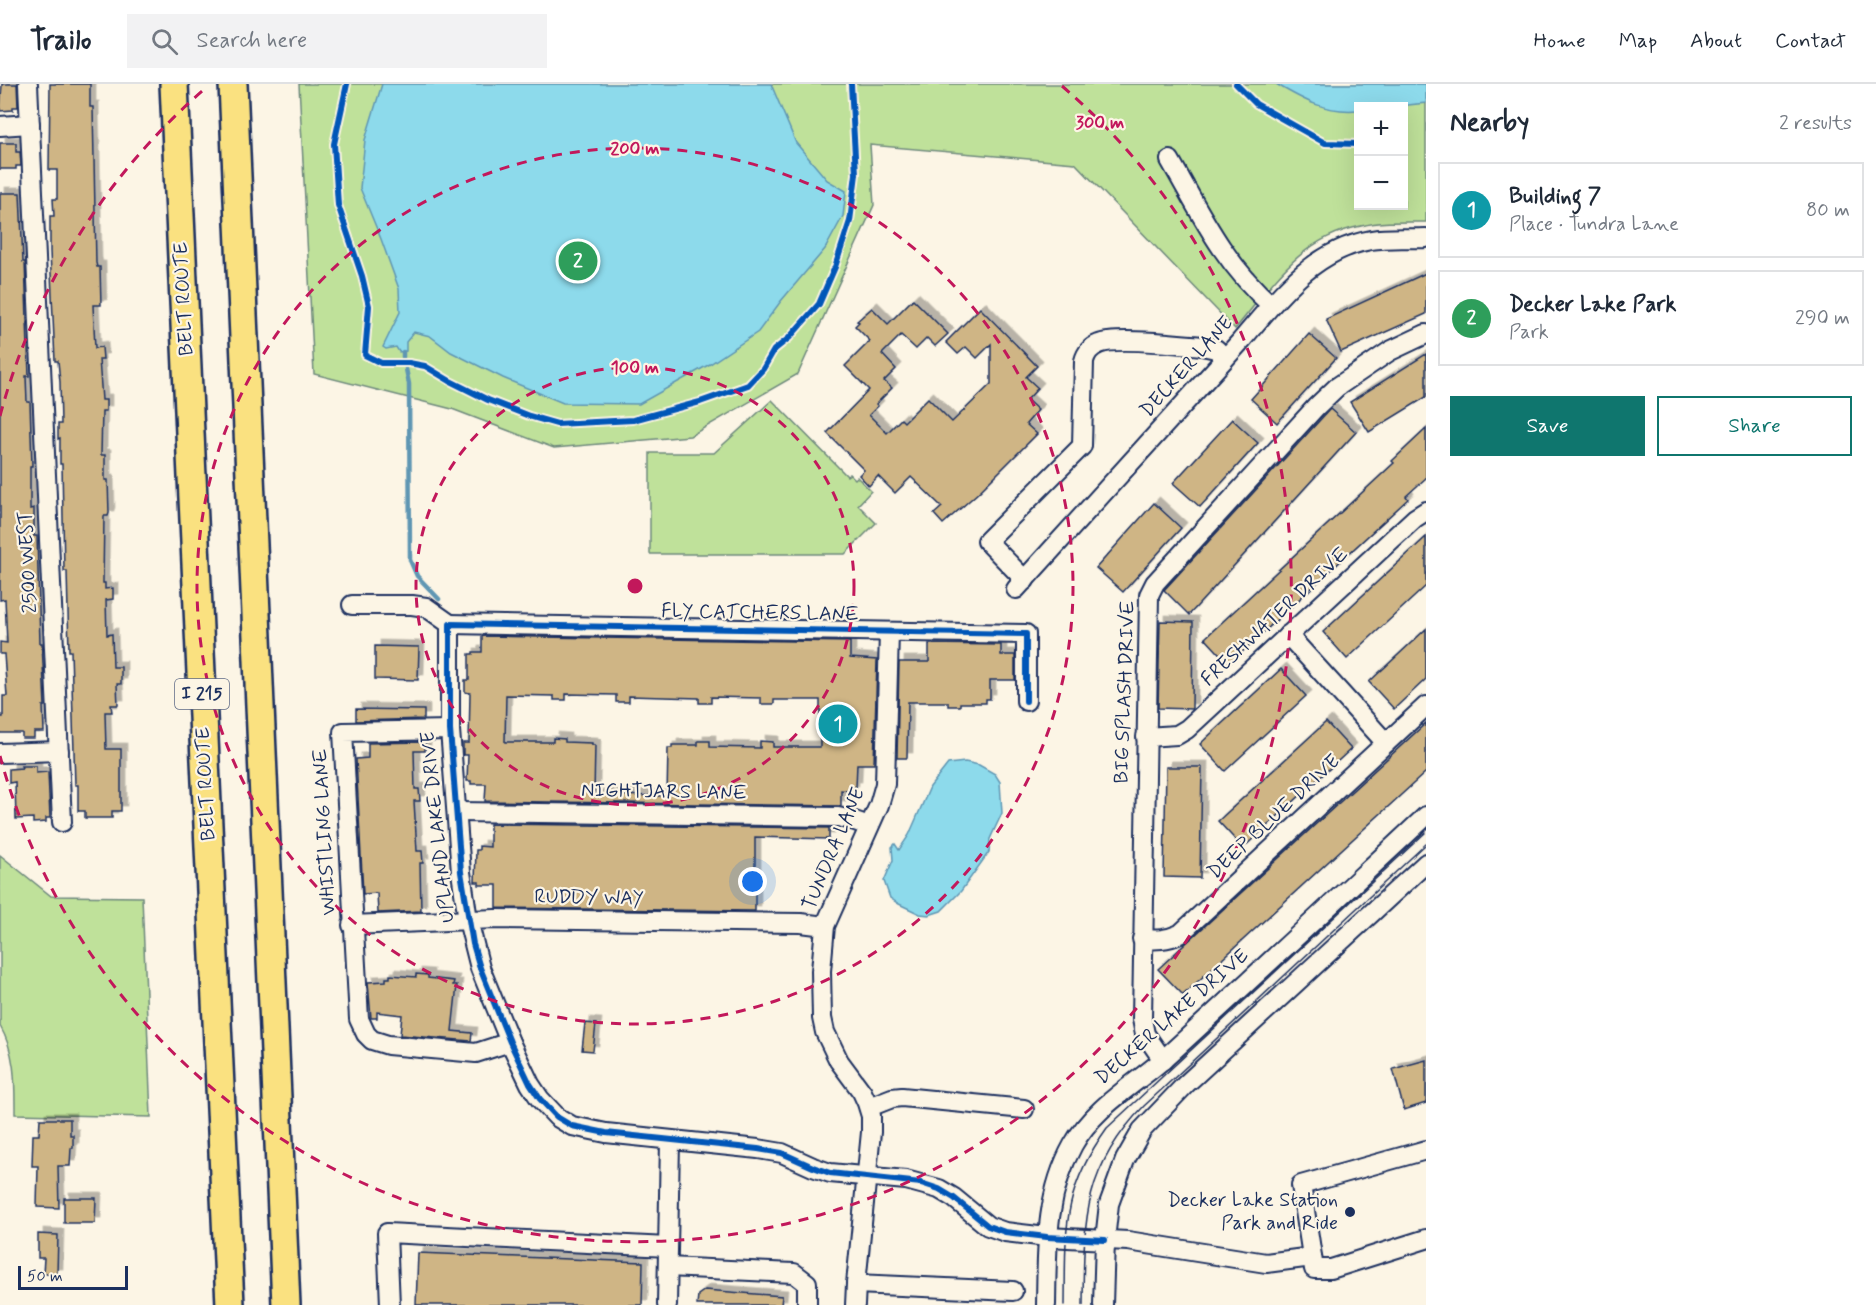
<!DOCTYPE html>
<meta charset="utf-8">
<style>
body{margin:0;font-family:Mynerve,sans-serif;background:#f2f2f3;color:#1f2937}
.controls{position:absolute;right:18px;top:18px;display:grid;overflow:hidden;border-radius:0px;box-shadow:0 6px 24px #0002}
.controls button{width:54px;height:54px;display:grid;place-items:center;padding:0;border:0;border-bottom:2px solid #e0e1e3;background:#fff;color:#1f2937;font:30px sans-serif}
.scale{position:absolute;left:18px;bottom:15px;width:110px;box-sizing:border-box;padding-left:6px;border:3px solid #1b2f5e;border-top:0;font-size:16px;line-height:21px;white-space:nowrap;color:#1b2f5e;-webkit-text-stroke:4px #fcf5e5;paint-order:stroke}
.you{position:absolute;left:753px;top:798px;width:21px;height:21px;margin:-15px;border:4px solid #fff;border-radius:50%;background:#1a73e8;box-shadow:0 0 0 9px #1a73e833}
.badge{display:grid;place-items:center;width:39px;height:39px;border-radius:50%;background:#0f766e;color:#fff;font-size:20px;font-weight:700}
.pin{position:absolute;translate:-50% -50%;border:3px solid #fff;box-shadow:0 2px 6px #0006}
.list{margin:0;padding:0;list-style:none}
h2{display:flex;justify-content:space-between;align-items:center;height:78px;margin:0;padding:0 24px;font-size:26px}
h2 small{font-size:20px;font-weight:400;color:#747a83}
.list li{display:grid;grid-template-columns:39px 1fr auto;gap:18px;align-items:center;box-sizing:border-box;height:96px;margin:0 12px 12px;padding:0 12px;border:2px solid #e0e1e3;border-radius:0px}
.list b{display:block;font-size:22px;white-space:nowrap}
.list p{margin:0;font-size:20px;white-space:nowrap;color:#747a83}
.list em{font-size:20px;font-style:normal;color:#747a83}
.actions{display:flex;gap:12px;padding:18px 24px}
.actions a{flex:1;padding:14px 0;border:2px solid #0f766e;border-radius:0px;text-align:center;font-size:21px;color:#0f766e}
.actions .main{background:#0f766e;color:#fff}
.icon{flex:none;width:33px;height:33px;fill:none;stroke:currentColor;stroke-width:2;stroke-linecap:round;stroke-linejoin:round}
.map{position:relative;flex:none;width:1426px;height:1221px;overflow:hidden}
header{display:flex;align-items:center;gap:36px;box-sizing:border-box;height:84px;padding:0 30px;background:#fff;border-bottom:2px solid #e0e1e3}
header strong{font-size:28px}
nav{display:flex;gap:33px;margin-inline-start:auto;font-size:21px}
.search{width:420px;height:54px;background:#f2f2f3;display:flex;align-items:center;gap:15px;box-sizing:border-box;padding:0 21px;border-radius:0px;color:#747a83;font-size:22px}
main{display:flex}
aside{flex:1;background:#fff}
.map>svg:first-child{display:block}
.green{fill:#bfe19a;stroke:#6d887c;stroke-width:1.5;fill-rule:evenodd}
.water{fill:#8ddaeb;stroke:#5f96b3;stroke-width:1.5}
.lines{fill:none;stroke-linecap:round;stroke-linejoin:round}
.stream{stroke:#5f96b3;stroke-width:4.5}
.building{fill:#cfb585;stroke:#1b2f5e;stroke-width:1.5;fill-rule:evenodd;filter:url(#shadow)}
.minor-casing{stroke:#1b2f5e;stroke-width:22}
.highway-casing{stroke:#1b2f5e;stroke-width:32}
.minor{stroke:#fcf5e5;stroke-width:18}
.highway{stroke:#fae180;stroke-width:27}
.tram{stroke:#1b2f5e;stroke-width:1.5}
.cycleway-casing{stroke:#fcf5e5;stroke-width:10}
.cycleway{stroke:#0057b8;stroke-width:6}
.ring{fill:none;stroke:#c2185b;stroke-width:3;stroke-dasharray:10 8}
.poi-dot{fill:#1b2f5e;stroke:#fcf5e5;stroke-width:2}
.labels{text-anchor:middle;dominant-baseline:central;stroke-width:4.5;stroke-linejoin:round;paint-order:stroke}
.shield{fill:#fcf5e5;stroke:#5e6a86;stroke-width:1.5}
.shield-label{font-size:18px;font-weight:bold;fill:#1b2f5e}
.street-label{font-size:20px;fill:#1b2f5e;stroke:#fcf5e5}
.poi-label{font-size:20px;fill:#1b2f5e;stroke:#fcf5e5;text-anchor:end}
.centre{fill:#c2185b;stroke:#fcf5e5;stroke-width:3}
.ring-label{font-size:18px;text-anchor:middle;font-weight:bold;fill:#c2185b;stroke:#fcf5e5;stroke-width:4.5;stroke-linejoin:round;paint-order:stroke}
</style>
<header>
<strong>Trailo</strong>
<div class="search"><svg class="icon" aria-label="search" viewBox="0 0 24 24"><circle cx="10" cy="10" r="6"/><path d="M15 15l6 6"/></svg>Search here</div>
<nav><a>Home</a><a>Map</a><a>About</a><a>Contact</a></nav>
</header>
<main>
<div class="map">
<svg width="1426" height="1221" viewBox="0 0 1426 1221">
<defs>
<filter id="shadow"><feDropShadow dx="5.5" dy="-5.5" stdDeviation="0" flood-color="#0004"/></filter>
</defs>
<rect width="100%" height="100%" fill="#fcf5e5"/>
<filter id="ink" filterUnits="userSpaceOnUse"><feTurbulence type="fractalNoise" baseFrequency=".0167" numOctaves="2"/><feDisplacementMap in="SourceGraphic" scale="12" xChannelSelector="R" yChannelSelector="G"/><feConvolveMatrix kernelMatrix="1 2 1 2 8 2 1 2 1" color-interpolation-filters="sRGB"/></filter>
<g filter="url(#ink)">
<g class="green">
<path d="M299 0H1426V138C1404 138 1382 137 1361 142 1299 154 1272 201 1235 245L1075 79 870 61 874 121 798 290 690 352 554 364 452 325 314 290ZM1358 22H1404V122H1358Z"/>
<polygon points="772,316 847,392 850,390 855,395 857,393 871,407 858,421 876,439 845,470 650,470 650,369 714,369"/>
<path d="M0 771 51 812 142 813 151 1033 15 1030C15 999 16 970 0 942Z"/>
</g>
<g class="water">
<polygon points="382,0 771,0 796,59 827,96 846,107 843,132 825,165 781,217 758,248 710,280 639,320 563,319 503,294 451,268 430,252 414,248 406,258 406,267 399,268 396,263 386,265 383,263 400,228 399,205 381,155 360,104 365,56"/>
<path d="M1276 0H1426V19L1399 22H1358V26C1326 29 1303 16 1276 0Z"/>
<polygon points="965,678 979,681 995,690 1000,698 1002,729 990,755 989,768 961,807 941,827 929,831 920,830 899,820 890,814 884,797 893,776 892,763 895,760 899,766 909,751 930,703 948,680"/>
</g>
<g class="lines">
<g class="stream">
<polyline points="403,268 403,273"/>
<polyline points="406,285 409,300 410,476 417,492 439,515"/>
</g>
</g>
<g class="building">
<polygon points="2,0 17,0 18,23 13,23 13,26 0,27"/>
<polygon points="50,0 90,0 90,23 93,23 96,179 97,183 100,183 101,221 93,221 95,264 102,263 103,275 99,275 102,316 106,316 106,327 102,327 101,371 105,371 105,396 108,396 109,429 108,432 104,432 103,499 105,499 105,505 113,504 113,515 106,516 107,551 112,550 113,583 121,583 121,600 117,600 118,621 111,621 112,628 105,628 106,665 121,665 121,727 112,727 112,734 85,734 85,727 78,727 78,701 75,701 71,567 69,567 67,487 64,487 62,380 60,380 60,354 58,355 58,340 61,340 60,298 58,277 55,277 50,167 50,132 54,132 53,115 57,115 57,86 49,86"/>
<polygon points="0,59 16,59 16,68 20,68 21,82 16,82 16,85 0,85"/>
<polygon points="0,109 20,109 23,178 25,178 29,292 26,292 27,318 30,318 32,382 30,382 30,425 34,424 34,452 37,452 40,559 42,559 45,622 43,622 44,648 34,648 34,654 22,654 22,649 0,649 0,633 3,633 3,612 7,612 4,570 0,570 0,558 7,559 5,515 0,516"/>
<polygon points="1426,189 1426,230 1341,268 1326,235"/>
<polygon points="913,215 948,250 935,262 927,254 916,265 901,251 882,270 896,285 884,297 892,304 876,320 878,322 869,331 887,349 901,335 904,338 928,314 952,338 991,300 991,260 977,274 966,263 958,270 946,258 980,224 1037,282 1026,293 1038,304 1027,316 1038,326 1026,340 1037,350 979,408 943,440 934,430 942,423 911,393 895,409 878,392 869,402 859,391 864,386 827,349 869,306 845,282 870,257 855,242 859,238 857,237 872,224 888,240"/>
<polygon points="1309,250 1336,274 1277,339 1251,315"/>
<polygon points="1426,270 1426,313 1369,348 1350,318"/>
<polygon points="1330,325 1356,348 1189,531 1164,506"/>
<polygon points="1232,335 1258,359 1200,423 1173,399"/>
<polygon points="1426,345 1426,394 1406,412 1408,415 1229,580 1205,554 1394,379 1392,377"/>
<polygon points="1154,419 1181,444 1123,508 1096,484"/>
<polygon points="1426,453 1426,502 1347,575 1323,548"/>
<polygon points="1160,537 1193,538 1192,625 1158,624"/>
<polygon points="1426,545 1426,595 1394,625 1369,598"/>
<path d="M482 552 850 558V574L877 576 874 680H857L856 703H853V707L841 706V722L485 717 486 700H471V697H467L468 671H463V659H469L470 609 465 608V596H469V570H473V568H482ZM566 610 616 611V618H629V612L699 614V619H711V613L761 614V620H774V616H820V663H773V658L760 657V664L710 663V657H698V661H672V664H668L667 712 594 711 595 661H592V659L565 658V655L553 654V658H505L506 611 554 612V616H566Z"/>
<polygon points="929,560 1001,561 1001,571 1015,571 1015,596 990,596 990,615 986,615 986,619 960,619 960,622 948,622 948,618 908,618 907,674 897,674 899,578 929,578"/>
<polygon points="375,562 419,563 418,596 375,595"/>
<polygon points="1281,585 1306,612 1225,687 1200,660"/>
<polygon points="356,625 424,626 424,635 356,637"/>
<polygon points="1326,638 1351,665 1243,764 1218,737"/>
<polygon points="1426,639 1426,688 1183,911 1158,885"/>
<polygon points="425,658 425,667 414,667 415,705 419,705 420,717 414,717 417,767 422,767 423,779 420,779 421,827 378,829 377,809 363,810 356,675 368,674 368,659"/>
<polygon points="21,682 36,682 36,689 48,688 50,734 46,734 46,738 33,739 33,734 16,735 15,698 9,699 9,685 22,684"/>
<polygon points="1166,683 1202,683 1200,794 1164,793"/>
<polygon points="490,740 829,744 829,755 755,753 755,827 497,824 497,801 479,801 479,798 475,798 476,766 479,766 479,762 490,763"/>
<polygon points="416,890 428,891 428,894 454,897 453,901 457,901 452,947 472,949 471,957 400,951 402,931 377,928 377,934 371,934 368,898 386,897 386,894 390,894 390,891 416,893"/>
<polygon points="585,939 596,940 593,967 582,966"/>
<polygon points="1426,976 1426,1019 1404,1026 1393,985"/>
<polygon points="40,1035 70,1035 70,1051 73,1051 73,1064 71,1064 70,1082 58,1082 59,1124 37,1123 38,1082 32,1082 33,1051 39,1051"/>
<polygon points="64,1114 96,1114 95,1139 64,1139"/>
<polygon points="38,1150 58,1151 57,1190 43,1190 44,1174 38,1174"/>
<polygon points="418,1169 643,1178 642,1221 416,1221"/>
<polygon points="705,1206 782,1212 781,1221 697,1221 698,1211"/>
</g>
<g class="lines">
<g class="minor-casing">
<g id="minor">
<polyline points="28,0 62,738"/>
<polyline points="0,42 30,40"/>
<path d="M1170 76C1201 130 1223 178 1271 221"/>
<path d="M1025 496 987 457 1082 362 1084 277C1086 269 1091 263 1099 260 1115 253 1181 260 1202 262L1216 265 1225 274"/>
<path d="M1016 505 1240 258C1276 216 1312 166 1371 156 1389 153 1408 155 1426 154"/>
<polyline points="352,521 412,521 426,523 450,540"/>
<polyline points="450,540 450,646 461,788 468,836 480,884 510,958 530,1000 540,1015 557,1033 572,1042 606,1049 758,1065 782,1069 813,1083 830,1089 906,1096 939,1105 954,1114 988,1142 1005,1148 1047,1153 1128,1157 1266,1179 1312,1173"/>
<polyline points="450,540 1026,550 1026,617"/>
<polyline points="1288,551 1386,659"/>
<polyline points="450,646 343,648 359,935 366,950 372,956 388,961 476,969 510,958"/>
<polyline points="1146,653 1177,651 1187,645 1415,434 1426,427"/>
<polyline points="0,669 59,667"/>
<polyline points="457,728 838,733 852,736 869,742"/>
<polyline points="352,841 495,835 801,839 825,842"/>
<path d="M1142 855C1156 856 1167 856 1180 850L1426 622"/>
<polyline points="1163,976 1145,950 1142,935 1149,511 1155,499 1316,323 1337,303 1390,267 1426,250"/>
<polyline points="869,1023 892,1014 902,1013 1024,1025"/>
<polyline points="1426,1066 1301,1101 1314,1185 1331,1185 1426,1155"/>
<polyline points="668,1183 794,1189 807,1199 807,1221"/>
<polyline points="856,1200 1013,1207"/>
<polyline points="390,1221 387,1149 668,1163"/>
<polyline points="667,1221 670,1057"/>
<polyline points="855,1221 856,1200 871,1048 871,1032 867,1019 862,1008 839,977 825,948 822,934 821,887 825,842 879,721 885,700 889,548"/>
<path d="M1046 1221C1047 1165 1045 1111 1073 1061 1094 1023 1133 1002 1165 974 1253 894 1339 813 1426 732"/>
<polyline points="1103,1221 1105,1156 1109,1120 1125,1076 1142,1046 1186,1000 1426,779"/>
</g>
</g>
<g class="highway-casing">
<g id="highway">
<polyline points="174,0 230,1221"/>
<polyline points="233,0 286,1221"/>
</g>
</g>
<use href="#minor" class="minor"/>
<use href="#highway" class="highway"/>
<g class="tram">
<path d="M1065 1221C1066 1146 1061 1108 1107 1044L1426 748"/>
<path d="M1083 1221C1084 1137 1082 1086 1144 1022L1426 760"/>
</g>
<g class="cycleway-casing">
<g id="cycleway">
<polyline points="347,0 334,60 338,121 362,192 369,222 365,271 381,279 409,279 425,282 450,297 488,316 529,332 557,340 633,336 700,318 748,301 763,285 774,266 789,254 819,220 835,183 850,137 856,90 851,0"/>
<polyline points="1236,0 1256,20 1325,59 1358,60"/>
<polyline points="1026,617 1026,550 450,540 450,646 461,788 473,860 480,884 510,958 530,1000 540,1015 557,1033 572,1042 606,1049 758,1065 782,1069 813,1083 830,1089 921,1099 939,1105 954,1114 988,1142 1005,1148 1047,1153 1105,1156"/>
</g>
</g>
<use href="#cycleway" class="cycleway"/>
</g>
</g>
<g class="ring">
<circle cx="635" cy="502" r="219"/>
<circle cx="635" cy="502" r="438"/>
<path d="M0 332A657 657 0 0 1 208 2M1062 2A657 657 0 1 1 0 672"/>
</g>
<circle class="poi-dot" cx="1350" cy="1128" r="6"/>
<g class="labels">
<rect class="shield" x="175" y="595" width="54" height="30" rx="4.5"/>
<g class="shield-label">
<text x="202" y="610">I 215</text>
</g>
<g class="street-label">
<text transform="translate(184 215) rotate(-93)">BELT ROUTE</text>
<text transform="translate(1187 283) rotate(-48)">DECKER LANE</text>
<text transform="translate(28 478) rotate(-93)">2500 WEST</text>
<text transform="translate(760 529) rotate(1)">FLY CATCHERS LANE</text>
<text transform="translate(1275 533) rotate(-43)">FRESHWATER DRIVE</text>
<text transform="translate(1125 608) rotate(-88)">BIG SPLASH DRIVE</text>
<text transform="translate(206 700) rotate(-93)">BELT ROUTE</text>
<text transform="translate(664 708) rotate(1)">NIGHTJARS LANE</text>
<text transform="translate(1274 733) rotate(-43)">DEEP BLUE DRIVE</text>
<text transform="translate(438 743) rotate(-96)">UPLAND LAKE DRIVE</text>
<text transform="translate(325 748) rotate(-93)">WHISTLING LANE</text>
<text transform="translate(834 765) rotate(-67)">TUNDRA LANE</text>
<text transform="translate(589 814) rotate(1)">RUDDY WAY</text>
<text transform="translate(1172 933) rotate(-41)">DECKER LAKE DRIVE</text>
</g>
<g class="poi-label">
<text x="1338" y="1116">Decker Lake Station<tspan x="1338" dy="23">Park and Ride</tspan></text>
</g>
</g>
<circle cx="635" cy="502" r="9" class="centre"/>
<g class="ring-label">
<text x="1100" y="44">300 m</text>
<text x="635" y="70">200 m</text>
<text x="635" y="289">100 m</text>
</g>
</svg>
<div class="controls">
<button>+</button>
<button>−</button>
</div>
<div class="scale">50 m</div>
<div class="you"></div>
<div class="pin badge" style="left:838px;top:640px;background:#0f9aa8">1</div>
<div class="pin badge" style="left:578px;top:177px;background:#2e9e5b">2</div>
</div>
<aside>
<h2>Nearby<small>2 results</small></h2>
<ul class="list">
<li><span class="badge" style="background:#0f9aa8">1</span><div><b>Building 7</b><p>Place · Tundra Lane</p></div><em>80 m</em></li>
<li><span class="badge" style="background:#2e9e5b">2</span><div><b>Decker Lake Park</b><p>Park</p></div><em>290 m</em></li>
</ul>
<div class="actions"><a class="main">Save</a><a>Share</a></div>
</aside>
</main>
